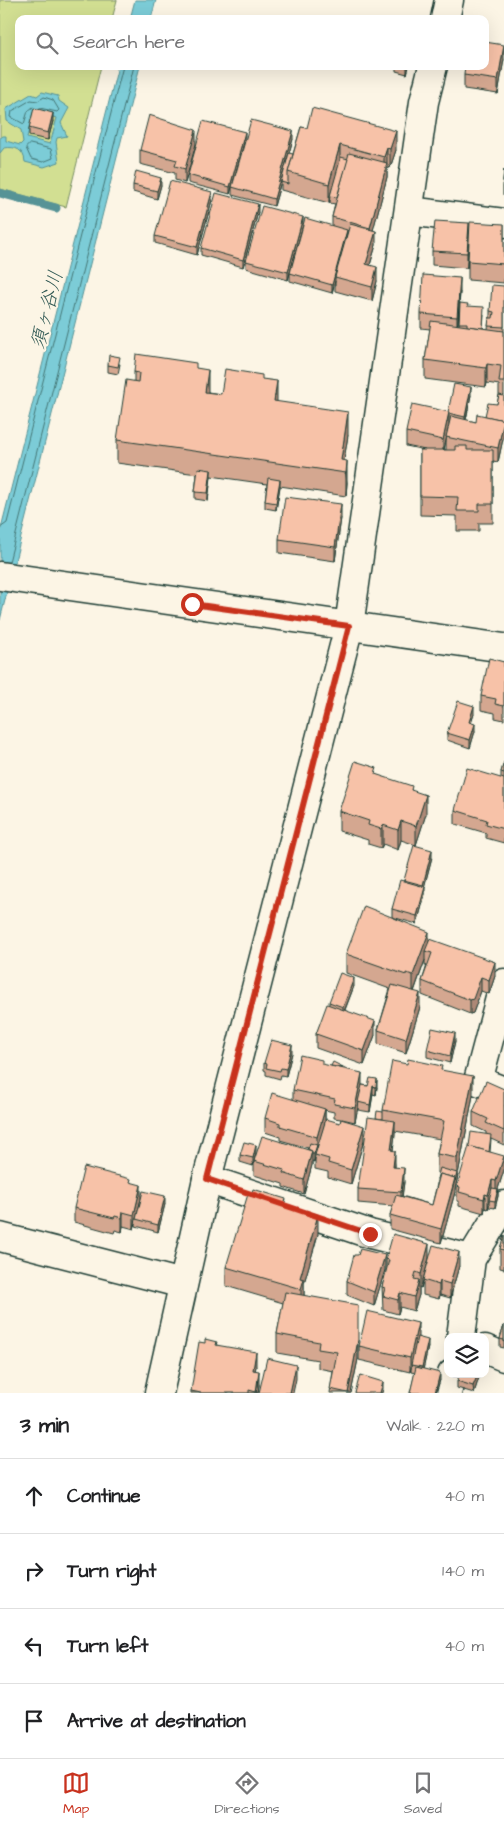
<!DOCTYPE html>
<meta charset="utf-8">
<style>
body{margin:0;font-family:"Architects Daughter","Klee One",sans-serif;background:#f6f6f6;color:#202124}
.controls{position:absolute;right:15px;bottom:15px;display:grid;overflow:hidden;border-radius:10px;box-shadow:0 5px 20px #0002}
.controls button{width:45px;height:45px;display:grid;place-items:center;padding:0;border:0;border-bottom:1px solid #e0e0e0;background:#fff;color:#202124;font:25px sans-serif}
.stop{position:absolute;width:15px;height:15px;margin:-11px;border:4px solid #c8321e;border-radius:50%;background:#fff}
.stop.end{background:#c8321e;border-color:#fff;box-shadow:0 1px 5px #0008}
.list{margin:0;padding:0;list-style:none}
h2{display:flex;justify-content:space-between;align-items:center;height:65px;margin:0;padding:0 20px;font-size:21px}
h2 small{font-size:16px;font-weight:400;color:#757577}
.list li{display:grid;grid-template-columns:32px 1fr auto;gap:15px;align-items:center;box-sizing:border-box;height:75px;padding:0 20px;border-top:1px solid #e0e0e0}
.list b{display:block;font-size:19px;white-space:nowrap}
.list em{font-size:16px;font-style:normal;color:#757577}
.icon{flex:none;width:28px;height:28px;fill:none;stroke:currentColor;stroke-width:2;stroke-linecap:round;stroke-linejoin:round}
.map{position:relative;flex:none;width:504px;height:1393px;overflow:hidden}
.search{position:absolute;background:#fff;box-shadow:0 5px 20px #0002;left:15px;right:15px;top:15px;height:55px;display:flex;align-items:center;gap:12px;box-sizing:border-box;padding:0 18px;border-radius:10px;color:#757577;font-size:19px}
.sheet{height:365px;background:#fff}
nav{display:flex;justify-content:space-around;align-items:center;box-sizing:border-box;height:70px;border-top:1px solid #e0e0e0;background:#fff;font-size:14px;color:#757577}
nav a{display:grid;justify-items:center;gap:2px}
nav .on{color:#c8321e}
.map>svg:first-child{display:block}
.green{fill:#d2df92;stroke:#788e63}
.water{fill:#7cccd7;stroke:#579396;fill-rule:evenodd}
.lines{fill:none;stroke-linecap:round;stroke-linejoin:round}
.shore{stroke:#447675;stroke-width:1}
.stream{stroke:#579396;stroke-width:9}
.minor-casing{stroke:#1f3d34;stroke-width:31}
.minor{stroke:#fcf5e5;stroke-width:28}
.wall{fill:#d4a790;stroke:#1f3d34;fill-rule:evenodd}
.shaded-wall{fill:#ad8876;stroke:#1f3d34}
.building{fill:#f7c2a8;stroke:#1f3d34}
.route{stroke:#c8321e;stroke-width:6}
.labels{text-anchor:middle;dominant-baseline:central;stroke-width:4;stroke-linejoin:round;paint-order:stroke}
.water-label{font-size:20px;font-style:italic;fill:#325a55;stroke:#fcf5e5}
</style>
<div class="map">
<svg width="504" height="1393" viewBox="0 0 504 1393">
<rect width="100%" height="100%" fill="#fcf5e5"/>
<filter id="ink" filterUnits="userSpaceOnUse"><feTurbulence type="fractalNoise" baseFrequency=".02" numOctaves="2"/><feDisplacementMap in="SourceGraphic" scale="10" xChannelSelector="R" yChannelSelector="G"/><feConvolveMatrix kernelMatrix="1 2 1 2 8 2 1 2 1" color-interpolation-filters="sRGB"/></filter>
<g filter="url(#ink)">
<polygon class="green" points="0,0 117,0 112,19 19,19 19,66 101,66 66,207 0,189"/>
<g class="water">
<polygon points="135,0 156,0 151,19 130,19"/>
<polygon points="118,66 140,66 0,620 0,532"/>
<path d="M42 92 58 96 59 101 69 108 61 123 67 136 57 138 56 142 59 162 44 167 25 162C24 150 16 146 4 148L0 153V138L3 136H6V141L20 145 23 142 21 130 7 121 6 109 31 94 37 96ZM33 112 57 118 50 144 27 138Z"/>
</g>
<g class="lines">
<g class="shore">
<polyline points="33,107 28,111 24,124 11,117 12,111 31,100 38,101 44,97 53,100 59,110 57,112 40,108"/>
<polygon points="30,144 51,149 53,158 43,162 31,159 26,148"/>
<polyline points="0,528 7,523 123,66"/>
<polyline points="9,562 134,66"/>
</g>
<polyline class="stream" points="0,193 56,208"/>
<g class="minor-casing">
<g id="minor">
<polyline points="445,19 449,0"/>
<polyline points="409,211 504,223"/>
<polyline points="0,576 504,648"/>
<polyline points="504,983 478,1081 504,1091"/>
<polyline points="207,1179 370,1234 471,1259"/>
<polyline points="0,1237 183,1284"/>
<polyline points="461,1337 471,1259 504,1205"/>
<polyline points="485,1349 504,1357"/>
<polyline points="159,1393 207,1179 349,626 424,102 433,66"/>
<polyline points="447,1393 452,1374"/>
</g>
</g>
<use href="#minor" class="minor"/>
</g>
<g class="wall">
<polygon points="504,59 498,94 464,89 464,75"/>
<polygon points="396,66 409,66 407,74 396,71"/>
<polygon points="53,121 48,140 29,136 29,128"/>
<polygon points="301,127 396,150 390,168 387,168 387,177 373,230 376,245 370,265 377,281 372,301 335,291 335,281 332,293 290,281 290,273 332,226 332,217 335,204 330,203 330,200 329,203 281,190 281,182 293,154"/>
<polygon points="245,139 230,194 188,183 188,175"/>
<polygon points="293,139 274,206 232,195 232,187"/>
<polygon points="196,144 185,183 175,180 175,173 140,164 140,150"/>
<polygon points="504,169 504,195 503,195 503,181"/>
<polygon points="133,185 161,185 157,199 133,192"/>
<polygon points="212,200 197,255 155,243 155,236"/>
<polygon points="258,212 243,267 201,255 201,248"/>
<polygon points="504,224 504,283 468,280 468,261"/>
<polygon points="303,225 288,280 246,268 246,261"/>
<polygon points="469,237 467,268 432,265 432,251"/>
<path d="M504 286V434L498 462 493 461V523H479V531H457V516L420 515V450H425L406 446V432L448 412 471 395 466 420 476 422 485 416 497 404 499 395V385L487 383 486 387 425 379V360L430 329 421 328V314L460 292 458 325H459L460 303 467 306 484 315 483 328 488 329 489 318H490V311ZM446 439V450H444Z"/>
<polygon points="120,364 118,374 108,372 108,365"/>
<polygon points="196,369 208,392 221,394 262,379 277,402 348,435 344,460 347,483 346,496 280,486 276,510 265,508 265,501 267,484 211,476 208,501 195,499 195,492 197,474 117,463 117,440 134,381 134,372"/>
<polygon points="341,518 335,561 279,553 279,539"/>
<polygon points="504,662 504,720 495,718 495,713 481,710 481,696"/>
<polygon points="474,714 471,723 475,731 470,748 447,740 447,733"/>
<polygon points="504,762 504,843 486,838 486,833 455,824 455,810 501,778 501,772"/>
<polygon points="377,775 412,790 426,814 416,845 401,840 398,850 383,844 381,848 368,844 368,840 339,831 339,811"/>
<polygon points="432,857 424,887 425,894 417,924 392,917 392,909 404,880"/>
<polygon points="429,942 495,976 489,994 481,991 473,1013 470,1014 422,995 422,981 427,965 425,965 425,960 414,992 420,1007 406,1053 378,1044 378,1030 390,989 346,973 346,954"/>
<polygon points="354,986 345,1010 375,1035 364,1065 316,1048 316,1034 329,1004 329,1002"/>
<polygon points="455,1041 450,1063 427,1057 427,1050"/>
<polygon points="292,1053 286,1076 281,1075 280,1079 266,1075 266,1071 264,1070 264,1063"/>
<path d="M322 1064 362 1085 377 1087 376 1095 373 1094 370 1112 358 1110V1105L355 1122 342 1119 364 1140 351 1184 328 1177V1172L315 1169V1158L314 1162 312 1161V1165L304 1194 283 1187V1184L254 1175V1161L308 1149V1148L280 1140V1137L265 1132V1118L293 1100V1090ZM325 1110 334 1112V1118L341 1119 340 1123H325Z"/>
<path d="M442 1070 473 1095 457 1180 455 1189V1192L441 1243 390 1229V1215L393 1206 358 1203V1189L376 1118 383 1112V1110ZM395 1131 440 1139 437 1154V1173L439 1174 437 1179V1184L432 1205 402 1196 404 1182 395 1167V1165L393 1151Z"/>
<polygon points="504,1089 504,1145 491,1139 490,1152 504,1170 498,1189 498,1196 495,1208 489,1207 489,1204 488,1209 485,1208 484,1213 459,1206 459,1201 457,1201 457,1186 486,1134 486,1132 473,1126 473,1112"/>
<polygon points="256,1145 253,1166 240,1162 240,1155"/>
<polygon points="131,1183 141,1197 165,1204 158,1232 136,1226 136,1223 134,1229 123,1226 122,1232 115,1230 114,1233 74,1222 74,1208"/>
<polygon points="286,1206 318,1234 304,1283 304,1295 358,1359 351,1393 330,1393 333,1371 318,1368 318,1360 277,1353 277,1334 283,1303 226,1286 226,1267"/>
<polygon points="504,1235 504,1269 500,1268 500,1249"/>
<polygon points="358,1255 385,1270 374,1306 347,1295 347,1281"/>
<polygon points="429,1258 421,1288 419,1287 419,1295 414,1311 400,1307 398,1314 383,1310 382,1287 386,1273 386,1259 429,1258 459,1266 450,1298 440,1295 439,1299 423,1295 423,1280"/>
<polygon points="504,1325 504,1348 500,1347 500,1339"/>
<polygon points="418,1337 428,1347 423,1369 440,1380 436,1393 410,1393 415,1373 411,1372 411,1367 410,1372 359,1360 359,1346"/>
<polygon points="217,1345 256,1366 255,1371 259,1385 258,1393 191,1393 191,1391"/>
<polygon points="480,1374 474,1393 457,1388 457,1381"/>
</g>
<g class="shaded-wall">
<polygon points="504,45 504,59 498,94 498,80"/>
<polygon points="407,66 409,66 407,74"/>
<polygon points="53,113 53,121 48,140 48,133"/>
<polygon points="196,130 196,144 185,183 185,169"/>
<polygon points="293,131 293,139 274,206 274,199"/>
<polygon points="396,131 396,150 390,168 390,149"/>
<polygon points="245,132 245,139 230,194 230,187"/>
<polygon points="340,145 340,164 330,196 329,203 329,184"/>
<polygon points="387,148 387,177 370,242 370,228 384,174 384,157"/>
<polygon points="161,178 161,185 157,199 157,191"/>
<polygon points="212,192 212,200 197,255 197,247"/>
<polygon points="258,204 258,212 243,267 243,260"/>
<polygon points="303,217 303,225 288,280 288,272"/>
<polygon points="469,223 469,237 467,268 467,253"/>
<polygon points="347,230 347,237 335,277 335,281 332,293 332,285"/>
<polygon points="376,231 376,245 366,278 366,264"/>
<polygon points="377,267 377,281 372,301 372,287"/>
<polygon points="460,278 460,292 457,331 457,317"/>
<polygon points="487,364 487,383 486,387 486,368"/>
<polygon points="208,370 208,393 205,392"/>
<polygon points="277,381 277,404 274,401"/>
<polygon points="471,387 471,395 465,424 465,417"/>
<polygon points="348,412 348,435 342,473 341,460"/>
<polygon points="449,412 449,426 443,454 443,440"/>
<polygon points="504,420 504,434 498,462 498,448"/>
<polygon points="347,461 347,483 346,496 346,473"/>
<polygon points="211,470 211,477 208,501 208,493"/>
<polygon points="280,480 280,487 276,510 276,503"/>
<polygon points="341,504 341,518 335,561 335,547"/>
<polygon points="474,706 474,714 469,730 469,722"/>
<polygon points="475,724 475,731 470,748 470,740"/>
<polygon points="426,795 426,814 416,845 416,826"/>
<polygon points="401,821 401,840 398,850 398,830"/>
<polygon points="383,825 383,844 381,848 381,829"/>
<polygon points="432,850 432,857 423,892 423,885"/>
<polygon points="425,887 425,894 417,924 417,916"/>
<polygon points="429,932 429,951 425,951 425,960 413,994 413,975"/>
<polygon points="495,962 495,976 489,994 489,980"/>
<polygon points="481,977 481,991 473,1013 470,1014 470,1000"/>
<polygon points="354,978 354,986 343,1014 343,1007"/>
<polygon points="420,993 420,1007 406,1053 406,1039"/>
<polygon points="375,1021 375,1035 364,1065 364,1051"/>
<polygon points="455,1033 455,1041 450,1063 450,1056"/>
<polygon points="292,1045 292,1053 286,1076 286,1069"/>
<polygon points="362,1073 362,1087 355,1122 355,1108"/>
<polygon points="473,1076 473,1095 457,1180 455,1189 455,1192 441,1243 441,1229 457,1173 457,1158"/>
<polygon points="377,1079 377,1087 376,1095 376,1087"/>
<polygon points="373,1086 373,1094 370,1112 370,1105"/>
<polygon points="325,1109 325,1123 317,1151 317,1137"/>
<polygon points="395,1121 395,1135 391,1164 391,1150"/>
<polygon points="364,1126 364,1140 351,1184 351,1170"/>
<polygon points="256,1145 256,1153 253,1166 253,1158"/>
<polygon points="317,1145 317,1153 315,1155 314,1162 314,1154"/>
<polygon points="312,1151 312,1165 304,1194 304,1180"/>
<polygon points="395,1151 395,1165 393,1181 393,1167"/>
<polygon points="504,1156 504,1170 496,1195 496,1181"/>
<polygon points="404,1168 404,1182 401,1206 401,1192"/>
<polygon points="492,1180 492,1195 489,1200 489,1204 488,1209 488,1195"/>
<polygon points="141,1185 141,1199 136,1219 134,1229 134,1215"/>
<polygon points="498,1189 498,1196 495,1208 495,1201"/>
<polygon points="485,1194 485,1208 484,1213 484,1199"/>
<polygon points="165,1196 165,1204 158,1232 158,1225"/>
<polygon points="123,1212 123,1226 122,1232 122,1218"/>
<polygon points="318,1215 318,1234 304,1283 304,1298 301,1308 301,1289 300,1278"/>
<polygon points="429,1244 429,1258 421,1288 421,1274"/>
<polygon points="459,1252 459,1266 450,1298 450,1284"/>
<polygon points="385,1255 385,1270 374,1306 374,1292"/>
<polygon points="419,1280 419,1295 414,1311 414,1297"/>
<polygon points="440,1281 440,1295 439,1299 439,1285"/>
<polygon points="400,1293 400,1307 398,1314 398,1300"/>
<polygon points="418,1323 418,1337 410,1372 410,1358"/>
<polygon points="358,1340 358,1359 351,1393 348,1393"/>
<polygon points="428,1340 428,1347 422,1375 422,1367"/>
<polygon points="256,1352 256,1366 253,1384 253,1370"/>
<polygon points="296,1365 296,1379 293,1393 290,1393"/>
<polygon points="259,1371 259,1385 258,1393 256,1393"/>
<polygon points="440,1373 440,1380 436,1393 435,1393"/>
<polygon points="478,1374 480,1374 474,1393 473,1386"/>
<polygon points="383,1382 383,1389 382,1393 380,1393"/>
</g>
<g class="building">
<polygon points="485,42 504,45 498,80 464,75 465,66 485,66"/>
<polygon points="34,108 53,113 48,133 29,128"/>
<polygon points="312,108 396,131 390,149 387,148 384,157 340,145 329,184 288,172 301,127 307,128"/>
<polygon points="149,115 196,130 185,169 175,166 177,160 140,150"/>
<polygon points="251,120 293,131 274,199 232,187"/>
<polygon points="203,121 245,132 230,187 188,175"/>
<polygon points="289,153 293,154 288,172 288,184 281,182"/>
<polygon points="349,153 387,163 370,228 332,217"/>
<polygon points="341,157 348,159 337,197 330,196"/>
<polygon points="504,169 504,181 503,181"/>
<polygon points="136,171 161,178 157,191 133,185"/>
<polygon points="170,181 212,192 197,247 155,236"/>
<polygon points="216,193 258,204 243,260 201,248"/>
<polygon points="262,206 303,217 288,272 246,261"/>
<polygon points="305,218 347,230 332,285 290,273"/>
<polygon points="435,221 469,223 467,253 432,251"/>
<polygon points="470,222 504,224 504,264 468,261"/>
<polygon points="350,224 376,231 366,264 377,267 372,287 335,277"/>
<polygon points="423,275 460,278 457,317 421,314"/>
<polygon points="492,285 504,286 504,327 488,326 489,318 493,318 494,312 490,311"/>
<polygon points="460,303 468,304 467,306 484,307 483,328 467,326 467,323 459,323"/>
<polygon points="431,321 504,331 504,382 499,382 501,366 487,364 486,368 425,360"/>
<polygon points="136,354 196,363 196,368 208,370 205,392 221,394 225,369 262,375 262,379 277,381 274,401 348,412 341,460 347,461 346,473 117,440 126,380 138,382 139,373 134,372"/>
<polygon points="109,355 120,357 118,367 108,365"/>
<polygon points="454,384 471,387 465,417 448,413 448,412"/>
<polygon points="499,395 504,396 504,420 485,416 488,403 497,404"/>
<polygon points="412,404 449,412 443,440 406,432"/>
<polygon points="477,414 504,420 498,448 446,437 451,416 476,422"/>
<polygon points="455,446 467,446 467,450 493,450 493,504 479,504 479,511 457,511 458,497 420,496 420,450 455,450"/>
<polygon points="198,468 211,470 208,493 195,492"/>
<polygon points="268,478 280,480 276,503 265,501"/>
<polygon points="285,497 341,504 335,547 279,539"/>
<polygon points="489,658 504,662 504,706 495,704 496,699 481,696"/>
<polygon points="458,701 474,706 469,722 475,724 470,740 447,733"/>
<polygon points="355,761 377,768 375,774 412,786 411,790 426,795 416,826 401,821 398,830 383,825 381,829 368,825 369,821 339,811"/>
<polygon points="504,762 504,773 501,772"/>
<polygon points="467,768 504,779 504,829 486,824 487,820 455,810"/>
<polygon points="414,845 432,850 423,885 404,880"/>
<polygon points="400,880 425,887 417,916 392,909"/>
<polygon points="364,906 429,932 413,975 406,973 406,975 346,954"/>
<polygon points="430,939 495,962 489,980 481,977 473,999 470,1000 422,981 432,953 425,951"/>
<polygon points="340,973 354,978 343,1007 329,1002"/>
<polygon points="392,985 420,993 406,1039 378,1030"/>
<polygon points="327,1004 375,1021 364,1051 316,1034"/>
<polygon points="432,1028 455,1033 450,1056 427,1050"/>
<polygon points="271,1040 292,1045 286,1069 281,1068 280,1071 266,1068 267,1064 264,1063"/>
<polygon points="300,1055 322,1060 322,1064 362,1073 355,1108 334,1104 335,1099 293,1090"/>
<polygon points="408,1059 442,1066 441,1070 473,1076 457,1158 437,1154 444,1121 383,1110 392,1061 407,1064"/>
<polygon points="333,1062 345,1068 331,1066"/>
<polygon points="370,1078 377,1079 376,1087 373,1086 370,1105 358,1102 362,1085 368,1086"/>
<polygon points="486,1081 504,1089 504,1131 486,1123 488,1119 473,1112"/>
<polygon points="272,1093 325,1109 317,1137 280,1126 280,1123 265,1118"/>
<polygon points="377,1111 383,1112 383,1119 376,1118"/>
<polygon points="368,1117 395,1121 391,1150 395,1151 393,1167 404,1168 401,1192 358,1189"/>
<polygon points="326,1119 340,1123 341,1119 364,1126 351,1170 328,1163 329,1159 315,1155"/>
<polygon points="471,1132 491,1135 489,1152 469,1146"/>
<polygon points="262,1136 312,1151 304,1180 283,1173 284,1170 254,1161"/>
<polygon points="244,1142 256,1145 253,1158 240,1155"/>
<polygon points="310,1143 317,1145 314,1154 312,1154 312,1151 308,1149"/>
<polygon points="469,1146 504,1156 496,1181 492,1180 488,1195 485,1194 484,1199 459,1192 460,1187 457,1186"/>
<polygon points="84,1167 131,1179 130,1182 141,1185 134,1215 123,1212 122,1218 115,1216 114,1218 74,1208"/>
<polygon points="440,1168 457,1173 455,1181 455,1178 440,1174 438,1179 437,1179"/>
<polygon points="440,1174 455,1178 441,1229 390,1215 396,1195 432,1205"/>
<polygon points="492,1188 498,1189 495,1201 489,1200"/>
<polygon points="253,1189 286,1199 284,1205 318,1215 300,1278 304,1279 301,1289 226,1267 248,1194 251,1196"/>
<polygon points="143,1191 165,1196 158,1225 136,1219"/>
<polygon points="393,1234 429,1244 421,1274 416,1272 414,1279 419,1280 414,1297 400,1293 398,1300 383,1296 385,1288 382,1287 389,1260 386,1259"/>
<polygon points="504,1235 504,1250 500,1249"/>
<polygon points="433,1245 459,1252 450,1284 440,1281 439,1285 423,1280"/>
<polygon points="360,1249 385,1255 374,1292 347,1281 354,1255 358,1255"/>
<polygon points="285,1292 358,1305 358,1340 348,1393 330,1389 337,1352 318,1349 319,1342 277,1334"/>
<polygon points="367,1311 418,1323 410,1358 359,1346"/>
<polygon points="504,1325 504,1340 500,1339"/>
<polygon points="417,1337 428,1340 422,1367 411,1365"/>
<polygon points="205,1339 217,1342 216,1345 256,1352 253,1370 259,1371 256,1392 249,1390 249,1393 201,1393 191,1391 199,1342 205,1343"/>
<polygon points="267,1358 296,1365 290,1393 259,1393"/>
<polygon points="416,1367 440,1373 435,1393 410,1393"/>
<polygon points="460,1374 478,1374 473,1386 457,1381"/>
<polygon points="360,1375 383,1382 380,1393 355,1393"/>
</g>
</g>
<g class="lines" filter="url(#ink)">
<polyline class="route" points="192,604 349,626 207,1179 370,1234"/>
</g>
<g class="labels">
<g class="water-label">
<text transform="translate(47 310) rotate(-76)">須ヶ谷川</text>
</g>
</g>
</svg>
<div class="controls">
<button><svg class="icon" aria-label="layers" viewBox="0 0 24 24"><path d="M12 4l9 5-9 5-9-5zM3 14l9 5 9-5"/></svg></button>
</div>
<div class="stop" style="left:192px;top:604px"></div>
<div class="stop end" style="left:370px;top:1234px"></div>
<div class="search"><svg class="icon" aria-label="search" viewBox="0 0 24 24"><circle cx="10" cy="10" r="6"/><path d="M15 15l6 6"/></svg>Search here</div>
</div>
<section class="sheet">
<h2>3 min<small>Walk · 220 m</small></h2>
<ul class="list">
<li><svg class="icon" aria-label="ahead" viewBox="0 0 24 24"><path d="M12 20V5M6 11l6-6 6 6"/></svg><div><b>Continue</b></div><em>40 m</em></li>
<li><svg class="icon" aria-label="right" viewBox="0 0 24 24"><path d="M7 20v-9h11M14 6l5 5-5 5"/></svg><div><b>Turn right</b></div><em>140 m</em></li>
<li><svg class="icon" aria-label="left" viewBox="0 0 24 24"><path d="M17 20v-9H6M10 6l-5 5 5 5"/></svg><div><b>Turn left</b></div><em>40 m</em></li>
<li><svg class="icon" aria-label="arrive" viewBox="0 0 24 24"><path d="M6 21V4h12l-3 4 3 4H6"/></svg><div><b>Arrive at destination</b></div></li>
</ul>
</section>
<nav>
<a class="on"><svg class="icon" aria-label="map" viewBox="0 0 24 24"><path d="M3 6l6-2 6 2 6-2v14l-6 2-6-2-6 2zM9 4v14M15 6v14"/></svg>Map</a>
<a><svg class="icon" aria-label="directions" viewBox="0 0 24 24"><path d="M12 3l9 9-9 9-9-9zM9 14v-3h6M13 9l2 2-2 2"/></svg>Directions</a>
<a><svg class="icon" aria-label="saved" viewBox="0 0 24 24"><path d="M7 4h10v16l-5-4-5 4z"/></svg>Saved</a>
</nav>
